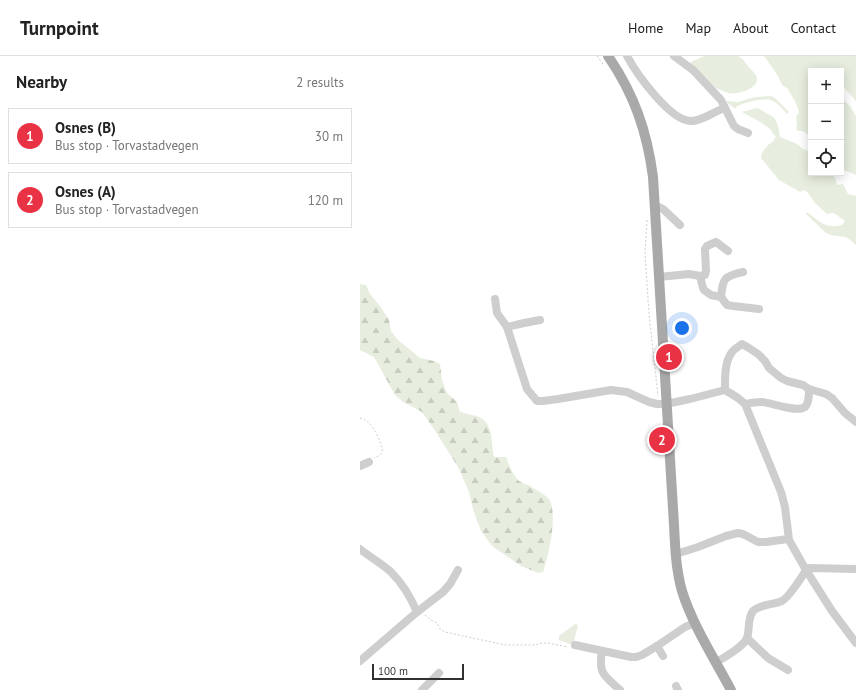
<!DOCTYPE html>
<meta charset="utf-8">
<style>
body{margin:0;font-family:"PT Sans",sans-serif;background:#f2f2f2;color:#222}
.controls{position:absolute;right:12px;top:12px;display:grid;overflow:hidden;border-radius:0px;box-shadow:0 2px 10px #0003}
.controls button{width:36px;height:36px;display:grid;place-items:center;padding:0;border:0;border-bottom:1px solid #e0e0e0;background:#fff;color:#222;font:20px sans-serif}
.scale{position:absolute;left:12px;bottom:10px;width:92px;box-sizing:border-box;padding-left:4px;border:2px solid #313131;border-top:0;font-size:11px;line-height:14px;white-space:nowrap;color:#313131;-webkit-text-stroke:3px #fff;paint-order:stroke}
.you{position:absolute;left:322px;top:272px;width:14px;height:14px;margin:-10px;border:3px solid #fff;border-radius:50%;background:#1a73e8;box-shadow:0 0 0 6px #1a73e833}
.badge{display:grid;place-items:center;width:26px;height:26px;border-radius:50%;background:#e93244;color:#fff;font-size:13px;font-weight:700}
.pin{position:absolute;translate:-50% -50%;border:2px solid #fff;box-shadow:0 1px 4px #0006}
.list{margin:0;padding:0;list-style:none}
h2{display:flex;justify-content:space-between;align-items:center;height:52px;margin:0;padding:0 16px;font-size:17px}
h2 small{font-size:13px;font-weight:400;color:#767676}
.list li{display:grid;grid-template-columns:26px 1fr auto;gap:12px;align-items:center;box-sizing:border-box;height:56px;margin:0 8px 8px;padding:0 8px;border:1px solid #e0e0e0;border-radius:0px}
.list b{display:block;font-size:15px;white-space:nowrap}
.list p{margin:0;font-size:13px;white-space:nowrap;color:#767676}
.list em{font-size:13px;font-style:normal;color:#767676}
.icon{flex:none;width:22px;height:22px;fill:none;stroke:currentColor;stroke-width:2;stroke-linecap:round;stroke-linejoin:round}
.map{position:relative;flex:none;width:496px;height:634px;overflow:hidden}
header{display:flex;align-items:center;gap:24px;box-sizing:border-box;height:56px;padding:0 20px;background:#fff;border-bottom:1px solid #e0e0e0}
header strong{font-size:19px}
nav{display:flex;gap:22px;margin-inline-start:auto;font-size:14px}
main{display:flex}
aside{flex:1;background:#fff}
.map>svg:first-child{display:block}
.green{fill:#e8eedf}
.forest{fill:url(#forest-firs)}
.lines{fill:none;stroke-linecap:round;stroke-linejoin:round}
.path{stroke:#cecece;stroke-width:1;stroke-dasharray:2 2;stroke-linecap:butt}
.minor{stroke:#cecece;stroke-width:8}
.major{stroke:#a9a9a9;stroke-width:10}
</style>
<header>
<strong>Turnpoint</strong>
<nav><a>Home</a><a>Map</a><a>About</a><a>Contact</a></nav>
</header>
<main>
<aside>
<h2>Nearby<small>2 results</small></h2>
<ul class="list">
<li><span class="badge">1</span><div><b>Osnes (B)</b><p>Bus stop · Torvastadvegen</p></div><em>30 m</em></li>
<li><span class="badge">2</span><div><b>Osnes (A)</b><p>Bus stop · Torvastadvegen</p></div><em>120 m</em></li>
</ul>
</aside>
<div class="map">
<svg width="496" height="634" viewBox="0 0 496 634">
<defs>
<pattern id="forest-firs" width="22" height="20" patternUnits="userSpaceOnUse"><rect width="22" height="20" fill="#e8eedf"/><path d="M5 1l3.5 6h-7zM16 11l3.5 6h-7z" fill="#c7cdc0"/></pattern>
</defs>
<rect width="100%" height="100%" fill="#fff"/>
<g class="green">
<path d="M344 0C350 0 374 0 378 0 383 2 386 8 389 11 392 15 398 19 397 24 396 33 377 39 369 37 363 35 352 31 347 27 341 22 335 15 330 9L331 6Z"/>
<path d="M404 0H496V46C494 41 490 39 487 35 485 32 484 30 481 27V15H451L450 22 451 24V83L449 82C448 76 444 75 438 75L436 73 437 67 436 61 439 56 435 45 427 32 422 29 418 20 412 11Z"/>
<path d="M411 40 415 42 429 56 427 58C423 53 416 45 410 44 403 42 382 47 376 51V53L370 49 366 46 367 45 378 46 395 41Z"/>
<path d="M481 42 490 50 496 60V119C486 113 484 119 481 104Z"/>
<path d="M397 52C401 53 402 55 406 57 408 59 409 58 412 60 418 65 419 74 420 81L437 88 443 93 451 96V117H471L475 122 477 129 483 128 488 138 496 140V189L489 183 485 181 471 179 466 177 446 158 447 156C459 165 465 173 482 169L485 165 474 157 467 158 455 147 448 137 444 134 440 136 419 124 401 102C401 95 408 88 414 85V83L416 81 410 73 402 67 382 56Z"/>
<polygon points="215,568 218,569 213,589 199,584 199,580"/>
</g>
<path class="forest" d="M0 228 6 229 10 238 20 250 29 264 31 275 37 283 60 302 74 305 80 308 82 324 87 337 97 346 100 356C106 358 115 359 121 362 134 370 131 389 134 401H146C148 407 154 421 159 425 162 427 165 428 168 429 174 433 181 436 187 441 200 452 188 502 183 516L178 517 161 510 132 490 121 475 113 453 109 436 98 411 74 373 62 356 43 346 35 339 14 301 0 294Z"/>
<g class="lines">
<g class="path">
<polyline points="237,0 243,8"/>
<polyline points="287,164 285,197 289,258 298,340"/>
<path d="M0 362C10 364 17 377 20 386 21 389 23 393 22 396 21 399 17 401 14 402"/>
<path d="M65 559 71 564 77 567 80 573 85 576 145 589H176C183 584 200 590 208 591"/>
</g>
<g class="minor">
<path d="M267 0C276 17 310 65 331 65 343 65 354 55 365 52"/>
<polyline points="314,0 333,14 361,44 374,70 378,73 388,77"/>
<polyline points="295,151 299,151 303,153 320,169"/>
<polyline points="340,220 343,232 344,234 351,239 361,241 367,249 373,250 399,253"/>
<polyline points="340,220 345,219 346,215 345,193 347,190 356,186 368,195"/>
<polyline points="299,221 329,218 340,220"/>
<path d="M361 241C363 222 364 220 383 216"/>
<polyline points="135,243 137,257 147,271 167,333 177,345 183,345 198,343 251,334 267,336 289,346 297,348 306,348 330,343 365,334 378,342 385,348 421,436 425,451 429,484 446,514 472,555 496,587"/>
<polyline points="147,271 164,267 180,264"/>
<path d="M365 334V330C365 320 365 305 372 296 374 293 378 291 382 288L389 292 398 298 405 305 409 312 421 322 427 325 443 329 449 333 466 338 472 342 485 357 496 366"/>
<path d="M385 348C390 347 395 346 401 346 410 346 437 357 445 351 449 347 449 339 449 333"/>
<polyline points="0,410 9,406"/>
<path d="M0 493C10 501 22 508 31 516 42 527 51 542 57 556"/>
<polyline points="316,498 338,491 366,480 378,477 383,478 398,486 406,486 428,483"/>
<polyline points="446,514 449,512 496,513"/>
<polyline points="387,582 408,602 428,614"/>
<polyline points="215,589 271,601 276,601 282,599 297,590 325,571 335,567"/>
<polyline points="297,590 303,600"/>
<path d="M242 595C238 618 244 619 260 634"/>
<polyline points="0,605 57,556 83,536 90,528 98,514"/>
<path d="M356 606C364 602 384 590 387 582 390 574 387 563 393 555 400 548 413 549 422 545 428 542 442 521 446 514"/>
<polyline points="316,630 318,634"/>
<polyline points="62,634 79,617"/>
</g>
<path class="major" d="M248 0C274 38 287 75 293 121L314 469C315 491 316 514 322 535 333 570 354 602 371 634"/>
</g>
</svg>
<div class="controls">
<button>+</button>
<button>−</button>
<button><svg class="icon" aria-label="locate" viewBox="0 0 24 24"><circle cx="12" cy="12" r="6"/><path d="M12 2v4M12 18v4M2 12h4M18 12h4"/></svg></button>
</div>
<div class="scale">100 m</div>
<div class="you"></div>
<div class="pin badge" style="left:309px;top:301px">1</div>
<div class="pin badge" style="left:302px;top:384px">2</div>
</div>
</main>
